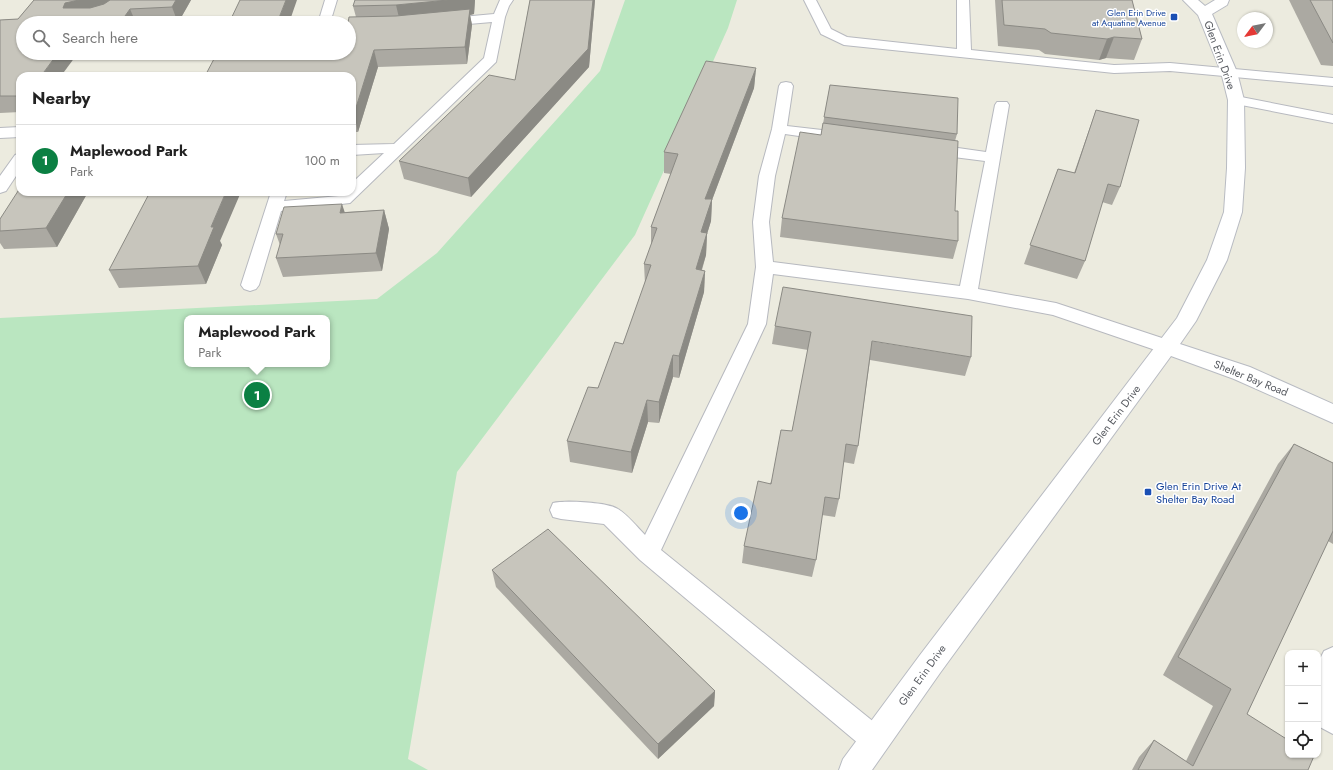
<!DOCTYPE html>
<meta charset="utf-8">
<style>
body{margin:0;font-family:Jost,sans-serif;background:#f6f6f6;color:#222}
.controls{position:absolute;right:12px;bottom:12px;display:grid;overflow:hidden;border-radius:8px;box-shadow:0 1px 3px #0004}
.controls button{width:36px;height:36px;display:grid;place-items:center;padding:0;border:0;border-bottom:1px solid #e0e0e0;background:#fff;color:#222;font:20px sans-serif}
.compass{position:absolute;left:1237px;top:12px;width:36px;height:36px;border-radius:50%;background:#fff;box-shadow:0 1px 3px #0004;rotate:238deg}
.you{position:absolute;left:741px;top:513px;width:14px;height:14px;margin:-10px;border:3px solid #fff;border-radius:50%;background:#1a73e8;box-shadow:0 0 0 6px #1a73e833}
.badge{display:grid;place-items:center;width:26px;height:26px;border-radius:50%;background:#0b8043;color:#fff;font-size:13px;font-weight:700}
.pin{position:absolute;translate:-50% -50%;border:2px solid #fff;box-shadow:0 1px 4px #0006}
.popup{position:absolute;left:184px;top:315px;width:146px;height:52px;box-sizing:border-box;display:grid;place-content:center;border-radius:8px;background:#fff;filter:drop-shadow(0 1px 3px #0005);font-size:13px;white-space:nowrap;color:#767676}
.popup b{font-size:15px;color:#222}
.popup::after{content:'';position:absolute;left:50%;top:100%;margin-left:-8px;border:8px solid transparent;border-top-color:#fff}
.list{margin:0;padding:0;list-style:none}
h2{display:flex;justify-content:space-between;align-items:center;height:52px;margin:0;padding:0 16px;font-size:17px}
h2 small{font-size:13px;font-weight:400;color:#767676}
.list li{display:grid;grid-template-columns:26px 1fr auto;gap:12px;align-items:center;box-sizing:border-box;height:72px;padding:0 16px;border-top:1px solid #e0e0e0}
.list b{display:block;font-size:15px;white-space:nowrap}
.list p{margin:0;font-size:13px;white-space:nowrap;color:#767676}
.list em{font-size:13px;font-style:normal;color:#767676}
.icon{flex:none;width:22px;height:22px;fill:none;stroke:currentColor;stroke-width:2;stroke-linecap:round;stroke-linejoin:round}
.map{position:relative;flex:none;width:1333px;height:770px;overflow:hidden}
.search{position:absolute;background:#fff;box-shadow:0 1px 3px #0004;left:16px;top:16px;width:340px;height:44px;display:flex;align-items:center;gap:10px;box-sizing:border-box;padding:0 14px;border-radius:22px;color:#767676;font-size:15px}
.panel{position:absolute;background:#fff;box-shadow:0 1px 3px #0004;left:16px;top:72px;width:340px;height:124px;border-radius:12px}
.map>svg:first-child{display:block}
.green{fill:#bae6c0;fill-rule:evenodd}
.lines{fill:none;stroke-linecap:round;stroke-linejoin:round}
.lane-casing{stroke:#b7b9bf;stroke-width:2}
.secondary-casing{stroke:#b8bbc2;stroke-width:2}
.lane{fill:#fff;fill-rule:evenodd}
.secondary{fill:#fff;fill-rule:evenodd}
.wall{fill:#aba9a2}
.shaded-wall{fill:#8b8a84}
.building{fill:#c7c5bc;stroke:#8b8a84}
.transit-dot{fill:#1a4fb4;stroke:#fff;stroke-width:1.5}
.labels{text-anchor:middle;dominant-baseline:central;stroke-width:3;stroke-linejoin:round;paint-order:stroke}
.far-transit-label{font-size:9px;fill:#164399;stroke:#fff;text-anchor:end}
.street-label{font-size:11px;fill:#585b61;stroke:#fff}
.transit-label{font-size:11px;fill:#164399;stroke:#fff;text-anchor:start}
</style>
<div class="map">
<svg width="1333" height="770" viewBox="0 0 1333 770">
<rect width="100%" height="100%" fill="#ecebdf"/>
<path class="green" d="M625 0H737L728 28 635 235 457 472 408 759 428 770H0V318L377 299 437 253 600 71ZM187 318H327V364H187Z"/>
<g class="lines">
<g class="lane-casing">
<g id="lane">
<polygon points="325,0 337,0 330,23 318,23"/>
<polygon points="500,0 513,0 509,6 505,17 496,62 350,203 281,211 259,285 256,289 250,291 244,289 241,285 271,192 287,192 284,201 339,196 343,192 352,192 352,183 384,153 352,155 352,145 394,144 484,58 492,22 445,26 439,22 440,19 494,14"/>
<polygon points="804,0 816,0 831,29 847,37 957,49 957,0 969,0 971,50 1114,65 1170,63 1333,78 1333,86 1170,71 1114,73 844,45 821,34"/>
<path d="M786 82 791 83 793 86 787 126 848 133 853 135 856 138 853 141 848 143 785 134 775 176 769 222 773 262 960 286 985 161 930 154 925 152 922 149 925 146 930 144 986 152 995 105 997 102H1007L1009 105 978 289 1056 303 1174 342 1177 347 1174 352 1167 354 1053 315 968 299 773 274 766 324 661 550 885 731 888 740 885 749 875 753 865 749 640 560 604 524 561 519 553 517 550 510 553 503C564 500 608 502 618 509 628 515 637 527 645 535L748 324 756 267 753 222 759 176 772 129 779 86 781 83Z"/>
<polygon points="1236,96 1333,115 1333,123 1231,103 1229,100 1231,97"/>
<polygon points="20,127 20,137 0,138 0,128"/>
<polygon points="20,153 20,170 6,191 0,193 0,176 15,155"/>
<polygon points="1333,647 1333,734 1318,726 1318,663 1324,651"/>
</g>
</g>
<g class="secondary-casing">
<polygon id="secondary" points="1183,0 1198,0 1205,6 1215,0 1229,0 1227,5 1212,14 1237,72 1244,100 1245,168 1242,212 1227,260 1196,321 1180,344 1250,367 1333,404 1333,423 1234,379 1171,356 940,673 872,770 839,770 843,759 920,655 1177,318 1207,260 1224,212 1227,168 1228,100 1221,72 1198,15"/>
</g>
<use href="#lane" class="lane"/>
<use href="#secondary" class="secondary"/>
</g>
<g class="wall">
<polygon points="34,0 191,0 178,23 23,23 23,53 86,53 78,53 20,76 20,112 0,113 0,20 18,19"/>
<polygon points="355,0 475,0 474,14 470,15 472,25 467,64 378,67 358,132 352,132 352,76 214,60 212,57 349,53 356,17 353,6"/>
<polygon points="530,0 595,0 589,67 471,197 404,179 399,161 515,80"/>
<polygon points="995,0 1132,0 1142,39 1134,60 1106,58 1099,60 1045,54 1039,50 998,46"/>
<polygon points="1289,0 1333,0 1333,66 1321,65"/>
<polygon points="756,68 754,88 712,200 711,221 707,234 706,255 702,270 705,271 704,292 679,378 673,377 659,423 648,422 632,473 570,462 567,441 623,344 645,284 644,264 651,246 651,227 671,174 664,173 664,152"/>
<polygon points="830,85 957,134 955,141 955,211 958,241 953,259 780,237 782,218 821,135"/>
<polygon points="1096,110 1120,187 1112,205 1102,202 1085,261 1077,279 1024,264 1058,169 1074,173"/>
<polygon points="20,192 88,192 57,247 4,249 0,243 0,219"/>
<polygon points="384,210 389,229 382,271 283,277 276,258 280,245 276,234 345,212"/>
<polygon points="220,241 222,245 206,284 119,288 109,270"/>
<polygon points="775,326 971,357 965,376 870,360 858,446 854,464 843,462 839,499 835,517 822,515 816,560 812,577 742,563 744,546 792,431 808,350 772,344"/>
<polygon points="1294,444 1333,463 1333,544 1328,541 1247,714 1308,770 1132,770 1139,757 1154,740 1186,761 1213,706 1163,675 1278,464"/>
<polygon points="492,570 715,691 714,706 658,759 496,587"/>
</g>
<g class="shaded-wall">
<polygon points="79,0 115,0 107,8 63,8 65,3"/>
<polygon points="176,0 191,0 178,23 172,7"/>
<polygon points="286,0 297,0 289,23 277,23"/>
<polygon points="448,0 475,0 474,14 470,15 472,25 467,64 465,47 400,22 396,5"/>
<polygon points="593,0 595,0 589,67 471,197 468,178"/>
<polygon points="130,9 136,23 120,23"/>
<polygon points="1114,37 1106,58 1099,60 1107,39"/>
<polygon points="374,50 378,67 358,132 354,114"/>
<polygon points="58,53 78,53 61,76 41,76"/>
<polygon points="756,68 754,88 712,200 711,221 707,234 706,255 695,291 696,269 701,232 705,199"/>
<polygon points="68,192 88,192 57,247 46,228"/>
<polygon points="226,192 241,192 220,241 222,245 206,284 198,266 211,227"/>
<polygon points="342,204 348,222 340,213"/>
<polygon points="384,210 389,229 382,271 376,253"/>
<polygon points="705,271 704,292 679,378 679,356"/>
<polygon points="673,355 673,377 659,423 659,402"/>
<polygon points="647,400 648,422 632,473 631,452"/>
<polygon points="715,691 714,706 658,759 658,744"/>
</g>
<g class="building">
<polygon points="34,0 79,0 65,3 63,8 90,8 104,4 110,0 176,0 172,7 130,9 120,23 23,23 23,53 58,53 41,76 20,76 20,96 0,96 0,20 18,19"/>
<polygon points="240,0 286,0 277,23 229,23"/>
<polygon points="355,0 448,0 396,5 353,6"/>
<polygon points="530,0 593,0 588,49 468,178 399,161 489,75 515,80"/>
<polygon points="1002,0 1132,0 1142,39 1114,37 1107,39 1051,33 1045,29 1004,25"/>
<polygon points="1310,0 1333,0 1333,43"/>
<polygon points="470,9 465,47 374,50 354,114 352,114 352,76 205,76 215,57 212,57 214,53 349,53 349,23 348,23 349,17 396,16"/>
<polygon points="706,61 756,68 705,199 712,199 701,232 707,233 696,269 705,271 679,356 673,355 659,402 647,400 631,452 567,441 588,387 598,388 615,342 623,344 651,265 644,264 657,228 651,227 678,154 664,152"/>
<polygon points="830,85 958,98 957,134 824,117"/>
<polygon points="1096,110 1139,120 1120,187 1108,184 1085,261 1030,245 1058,169 1075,173"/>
<polygon points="823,123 958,141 955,211 958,211 958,241 782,218 800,132 821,135"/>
<polygon points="20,188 20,192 68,192 46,228 0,231 0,219"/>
<polygon points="150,192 226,192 211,227 214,227 198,266 109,270"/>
<polygon points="342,204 340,213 384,210 376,253 276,258 283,234 276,234 284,207"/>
<polygon points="783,287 972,316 971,357 872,341 858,446 846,444 839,499 825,497 816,560 744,546 758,481 771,484 781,430 792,431 811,332 775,326"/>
<polygon points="1294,444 1333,463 1333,531 1247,714 1288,740 1288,755 1313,755 1314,756 1308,770 1138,770 1154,740 1193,766 1231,689 1178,657"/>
<polygon points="548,529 715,691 658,744 492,570"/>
</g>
<g class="transit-dot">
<rect x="1170" y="13" width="8" height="8" rx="2"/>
<rect x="1144" y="488" width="8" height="8" rx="2"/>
</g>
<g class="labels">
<g class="far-transit-label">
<text x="1166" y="12">Glen Erin Drive<tspan x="1166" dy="10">at Aquatine Avenue</tspan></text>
</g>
<g class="street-label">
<text transform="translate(1220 55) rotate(70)">Glen Erin Drive</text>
<text transform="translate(1251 378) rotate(22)">Shelter Bay Road</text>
<text transform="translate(1116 415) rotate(-53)">Glen Erin Drive</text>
<text transform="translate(922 675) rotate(-54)">Glen Erin Drive</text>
</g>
<g class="transit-label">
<text x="1156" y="486">Glen Erin Drive At<tspan x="1156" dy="13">Shelter Bay Road</tspan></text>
</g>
</g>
</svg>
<div class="controls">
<button>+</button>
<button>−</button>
<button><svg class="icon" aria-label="locate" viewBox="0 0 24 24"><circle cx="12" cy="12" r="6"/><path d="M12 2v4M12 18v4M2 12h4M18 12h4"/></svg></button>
</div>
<svg class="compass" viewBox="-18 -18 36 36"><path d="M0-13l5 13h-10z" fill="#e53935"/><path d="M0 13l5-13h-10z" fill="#767676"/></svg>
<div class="you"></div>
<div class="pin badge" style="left:257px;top:395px">1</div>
<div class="popup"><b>Maplewood Park</b>Park</div>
<div class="search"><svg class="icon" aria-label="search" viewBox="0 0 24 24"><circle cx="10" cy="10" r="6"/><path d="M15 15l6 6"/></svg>Search here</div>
<section class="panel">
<h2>Nearby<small></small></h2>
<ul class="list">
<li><span class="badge">1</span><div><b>Maplewood Park</b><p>Park</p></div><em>100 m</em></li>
</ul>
</section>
</div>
